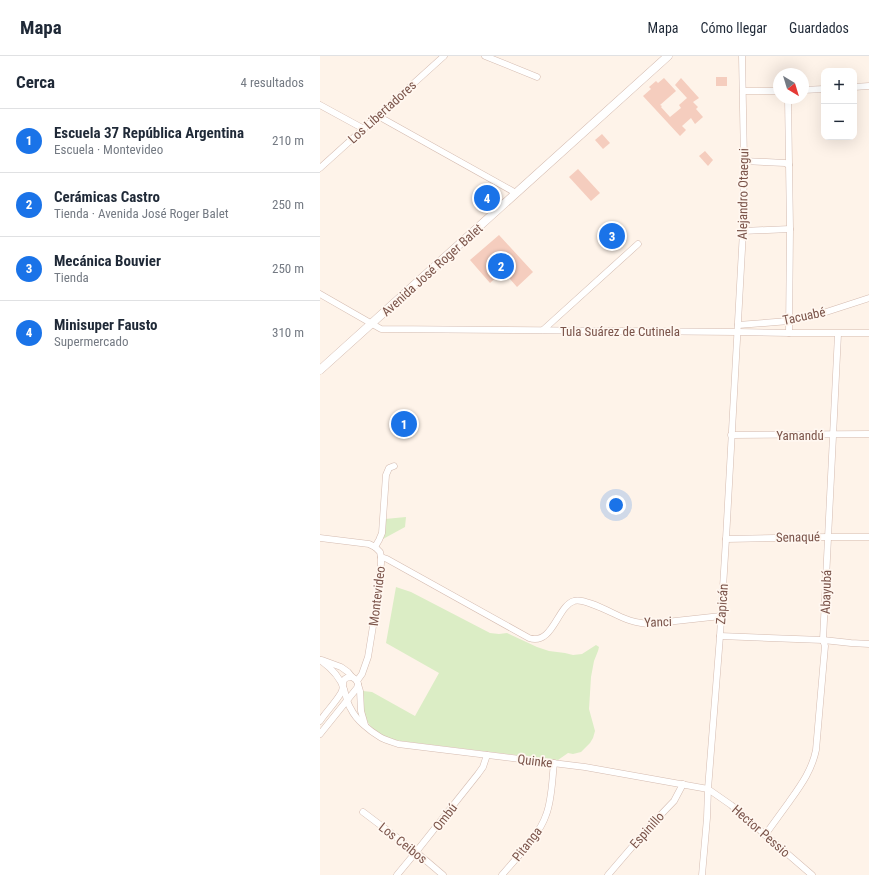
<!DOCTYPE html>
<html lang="es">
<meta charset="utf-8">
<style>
body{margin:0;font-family:"Roboto Condensed",sans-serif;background:#f6f6f7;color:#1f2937}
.controls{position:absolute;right:12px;top:12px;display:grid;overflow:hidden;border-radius:8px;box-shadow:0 4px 16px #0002}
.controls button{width:36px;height:36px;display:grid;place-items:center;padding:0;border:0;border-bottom:1px solid #e0e1e3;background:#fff;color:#1f2937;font:20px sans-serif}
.compass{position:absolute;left:453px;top:12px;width:36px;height:36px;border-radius:50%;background:#fff;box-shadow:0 4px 16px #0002;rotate:142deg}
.you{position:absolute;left:296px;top:449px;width:14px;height:14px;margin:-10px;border:3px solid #fff;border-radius:50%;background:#1a73e8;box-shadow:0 0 0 6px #1a73e833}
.badge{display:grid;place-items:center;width:26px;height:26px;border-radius:50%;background:#1a73e8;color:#fff;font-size:13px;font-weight:700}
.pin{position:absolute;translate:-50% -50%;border:2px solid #fff;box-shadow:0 1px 4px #0006}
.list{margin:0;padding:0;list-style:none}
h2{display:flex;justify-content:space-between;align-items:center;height:52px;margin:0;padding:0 16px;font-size:17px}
h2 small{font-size:13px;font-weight:400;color:#747a83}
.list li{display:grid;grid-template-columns:26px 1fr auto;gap:12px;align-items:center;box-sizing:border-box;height:64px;padding:0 16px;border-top:1px solid #e0e1e3}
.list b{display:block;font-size:15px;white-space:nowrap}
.list p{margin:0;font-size:13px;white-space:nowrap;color:#747a83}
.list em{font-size:13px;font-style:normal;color:#747a83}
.map{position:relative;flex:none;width:549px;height:819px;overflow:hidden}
header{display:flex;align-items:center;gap:24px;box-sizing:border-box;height:56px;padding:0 20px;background:#fff;border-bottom:1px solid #e0e1e3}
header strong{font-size:19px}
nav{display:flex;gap:22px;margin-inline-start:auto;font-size:14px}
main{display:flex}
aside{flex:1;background:#fff}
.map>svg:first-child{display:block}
.green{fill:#dbedc5}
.building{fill:#f5cdbe}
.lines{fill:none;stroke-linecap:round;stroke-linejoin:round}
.minor-casing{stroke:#d4bbb0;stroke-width:7}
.tertiary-casing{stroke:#d4bbb0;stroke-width:9}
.minor{stroke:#fff;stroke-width:6}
.tertiary{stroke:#fff;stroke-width:8}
.labels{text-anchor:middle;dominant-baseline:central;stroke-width:3.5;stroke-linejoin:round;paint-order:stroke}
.street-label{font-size:13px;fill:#7b544a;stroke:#fff7f0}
</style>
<header>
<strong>Mapa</strong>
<nav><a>Mapa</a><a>Cómo llegar</a><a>Guardados</a></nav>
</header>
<main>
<aside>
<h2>Cerca<small>4 resultados</small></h2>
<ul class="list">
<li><span class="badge">1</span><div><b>Escuela 37 República Argentina</b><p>Escuela · Montevideo</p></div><em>210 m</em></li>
<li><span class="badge">2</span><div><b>Cerámicas Castro</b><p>Tienda · Avenida José Roger Balet</p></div><em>250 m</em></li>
<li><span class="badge">3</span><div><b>Mecánica Bouvier</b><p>Tienda</p></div><em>250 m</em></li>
<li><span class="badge">4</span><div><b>Minisuper Fausto</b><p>Supermercado</p></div><em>310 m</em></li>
</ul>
</aside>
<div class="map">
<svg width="549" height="819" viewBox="0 0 549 819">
<rect width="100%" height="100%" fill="#fef3e9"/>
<g class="green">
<polygon points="86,461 85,471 63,483 65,463"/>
<path d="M76 531 91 536 170 577 179 578 187 577 217 591 229 595 245 597 253 599 262 598 276 589 279 591 278 595 274 605 271 621 269 653 275 675 273 682 270 687 261 696 253 698 248 697 238 704 81 685C51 679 41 666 43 635L52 636 95 660 119 617 66 587Z"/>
</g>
<g class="building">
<rect x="396" y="21" width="11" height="9"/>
<polygon points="344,22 356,35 340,49 342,50 341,51 350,61 361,52 359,49 367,42 355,29 361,22 379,42 373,46 378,51 376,53 383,61 375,68 371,62 362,70 366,74 360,80 323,40 331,33 329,31 336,25 338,27"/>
<polygon points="282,78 290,87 283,93 275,84"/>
<polygon points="385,95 393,104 388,110 379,100"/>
<polygon points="258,113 280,137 271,145 249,121"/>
<polygon points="179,179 213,216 197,231 183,215 170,227 150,204"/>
</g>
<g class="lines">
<g class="minor-casing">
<g id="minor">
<polyline points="165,0 217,21"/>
<polyline points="534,31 549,30"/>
<polyline points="483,34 504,33"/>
<polyline points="423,35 459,35"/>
<polyline points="468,42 470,173 469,277"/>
<polyline points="0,49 44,73"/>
<polyline points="58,60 196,137"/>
<polyline points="424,105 465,107 469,109"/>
<polyline points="0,112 124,0"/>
<polyline points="423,175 470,173"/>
<polyline points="0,238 61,273 417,276 469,277 549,277"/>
<polyline points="418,269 469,265 500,258 549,242"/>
<polyline points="223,274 318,188"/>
<polyline points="411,379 549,378"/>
<polyline points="0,482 49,488 55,491"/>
<polyline points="406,483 508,481 549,481"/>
<path d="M61 501 67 503 209 582C233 590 237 550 254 545 264 541 295 559 306 563 313 566 320 567 328 568L401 560"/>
<polyline points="400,580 503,584 531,587 549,588"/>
<path d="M0 604C10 611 20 621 24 633 26 640 27 647 31 653 36 664 50 675 60 681 65 684 72 686 78 688L265 711 388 733 411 749 492 819"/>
<polyline points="2,604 21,611 28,616 32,621 35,623 37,625 40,635 41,655 45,669"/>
<polyline points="37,625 42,618 48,601 58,539 61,507 61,501 60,496 55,491 59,484 62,477 66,419 69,412 74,410"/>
<path d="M0 665C7 655 15 647 21 637 24 632 22 628 24 624 26 621 29 621 32 621"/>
<polyline points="0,678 37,632 38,628"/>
<polyline points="43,756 96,796 123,819"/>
<path d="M445 779C453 768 461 757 469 746 481 729 492 714 496 694L505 590 503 584 518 278"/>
<polyline points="77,819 96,796 158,718 163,711 167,699"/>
<path d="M182 819C196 802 219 780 226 759 232 744 232 724 234 707"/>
<polyline points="288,819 330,770 354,745 363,728"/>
<polyline points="382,819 387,762 388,733 400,580 406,483 423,175 424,105 422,0"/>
</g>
</g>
<g class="tertiary-casing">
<polyline id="tertiary" points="0,314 348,0"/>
</g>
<use href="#minor" class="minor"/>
<use href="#tertiary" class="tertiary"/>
</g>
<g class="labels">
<g class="street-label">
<text transform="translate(62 56) rotate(-42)">Los Libertadores</text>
<text transform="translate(423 138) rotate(-89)">Alejandro Otaegui</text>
<text transform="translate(112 214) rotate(-42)">Avenida José Roger Balet</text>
<text transform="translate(484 260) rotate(-12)">Tacuabé</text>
<text x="300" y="275">Tula Suárez de Cutinela</text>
<text x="480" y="379">Yamandú</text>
<text transform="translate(478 481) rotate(-1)">Senaqué</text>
<text transform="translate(506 536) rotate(-88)">Abayubá</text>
<text transform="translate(57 540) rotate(-83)">Montevideo</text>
<text transform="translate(402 548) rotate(-86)">Zapicán</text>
<text transform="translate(338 566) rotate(-2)">Yanci</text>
<text transform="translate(215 705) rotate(7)">Quinke</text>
<text transform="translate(125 761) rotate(-52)">Ombú</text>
<text transform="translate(327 774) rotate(-48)">Espinillo</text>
<text transform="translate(441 775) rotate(41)">Hector Pessio</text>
<text transform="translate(83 787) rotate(38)">Los Ceibos</text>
<text transform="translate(207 788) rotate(-52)">Pitanga</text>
</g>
</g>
</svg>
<div class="controls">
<button>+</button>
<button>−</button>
</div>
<svg class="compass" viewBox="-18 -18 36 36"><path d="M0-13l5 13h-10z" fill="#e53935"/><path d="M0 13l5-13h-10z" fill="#747a83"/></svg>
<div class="you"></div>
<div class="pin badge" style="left:84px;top:368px">1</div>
<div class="pin badge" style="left:181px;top:210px">2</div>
<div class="pin badge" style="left:292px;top:180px">3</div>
<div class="pin badge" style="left:167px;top:142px">4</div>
</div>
</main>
